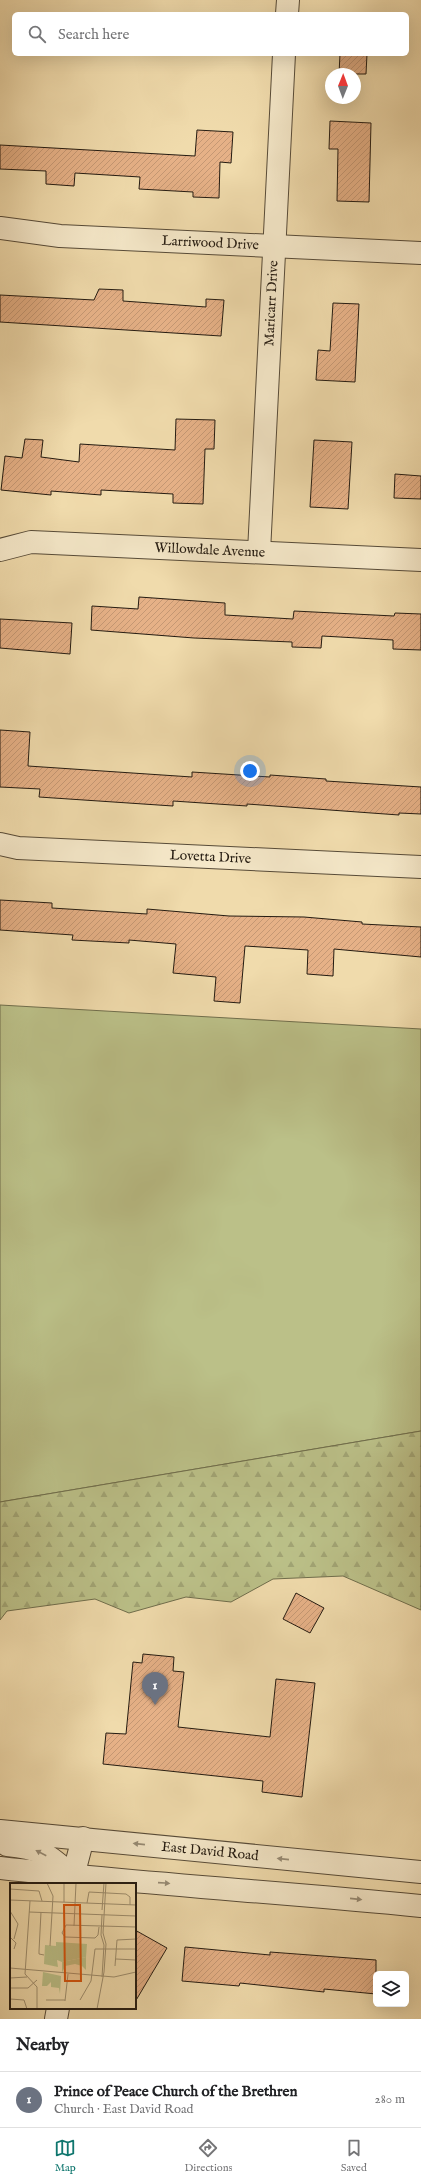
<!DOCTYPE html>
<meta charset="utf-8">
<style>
body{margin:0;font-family:"IM FELL English",serif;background:#f2f2f2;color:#202124}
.controls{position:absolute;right:12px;bottom:12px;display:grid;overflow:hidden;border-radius:6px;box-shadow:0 4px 16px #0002}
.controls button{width:36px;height:36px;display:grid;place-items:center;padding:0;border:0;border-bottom:1px solid #e0e0e0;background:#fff;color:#202124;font:20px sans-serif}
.compass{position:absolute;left:325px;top:68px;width:36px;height:36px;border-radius:50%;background:#fff;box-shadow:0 4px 16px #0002;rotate:1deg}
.you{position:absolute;left:250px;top:771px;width:14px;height:14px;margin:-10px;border:3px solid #fff;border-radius:50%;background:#1a73e8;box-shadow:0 0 0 6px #1a73e833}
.badge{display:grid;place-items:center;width:26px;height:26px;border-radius:50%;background:#0f766e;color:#fff;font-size:13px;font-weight:700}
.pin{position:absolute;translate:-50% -33px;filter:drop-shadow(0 1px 2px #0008)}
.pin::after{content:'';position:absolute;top:21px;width:14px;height:12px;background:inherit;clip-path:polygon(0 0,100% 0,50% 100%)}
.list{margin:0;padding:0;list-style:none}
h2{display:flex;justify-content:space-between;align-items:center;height:52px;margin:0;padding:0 16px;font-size:17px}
h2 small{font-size:13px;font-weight:400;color:#757577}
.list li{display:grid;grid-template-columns:26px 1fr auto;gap:12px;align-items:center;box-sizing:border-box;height:56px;padding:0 16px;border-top:1px solid #e0e0e0}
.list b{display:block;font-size:15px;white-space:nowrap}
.list p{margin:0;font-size:13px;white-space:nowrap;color:#757577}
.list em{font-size:13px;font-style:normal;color:#757577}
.icon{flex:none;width:22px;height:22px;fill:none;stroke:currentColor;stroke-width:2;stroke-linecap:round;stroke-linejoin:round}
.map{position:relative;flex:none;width:421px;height:2019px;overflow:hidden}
.search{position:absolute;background:#fff;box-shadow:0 4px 16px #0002;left:12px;right:12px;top:12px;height:44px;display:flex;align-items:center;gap:10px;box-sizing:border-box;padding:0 14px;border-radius:6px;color:#757577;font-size:15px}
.sheet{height:108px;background:#fff}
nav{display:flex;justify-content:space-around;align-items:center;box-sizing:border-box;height:56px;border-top:1px solid #e0e0e0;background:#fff;font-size:11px;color:#757577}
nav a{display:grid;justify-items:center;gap:2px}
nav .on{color:#0f766e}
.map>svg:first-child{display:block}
.grass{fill:#bbc088;stroke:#706e4c}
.forest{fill:url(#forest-firs);stroke:#706e4c}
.building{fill:url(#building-hatch);stroke:#241b11}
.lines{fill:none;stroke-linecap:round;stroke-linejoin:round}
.minor-casing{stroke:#574b38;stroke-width:24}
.minor{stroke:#f5e8c9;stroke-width:22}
.oneway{fill:#978c76}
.labels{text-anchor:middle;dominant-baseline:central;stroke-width:3;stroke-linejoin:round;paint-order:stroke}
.street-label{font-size:14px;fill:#241b11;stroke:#f5e8c9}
.inset-road{fill:none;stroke:#9e8e6e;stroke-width:1}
.view{fill:#d4530c;fill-opacity:0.15;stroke:#d4530c;stroke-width:2}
.inset-edge{fill:none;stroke:#241b11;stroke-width:2}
</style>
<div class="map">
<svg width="421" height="2019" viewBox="0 0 421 2019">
<defs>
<pattern id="forest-firs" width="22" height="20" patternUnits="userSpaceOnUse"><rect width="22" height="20" fill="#bbc088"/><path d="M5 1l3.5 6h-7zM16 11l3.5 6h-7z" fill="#a1a474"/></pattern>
<pattern id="building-hatch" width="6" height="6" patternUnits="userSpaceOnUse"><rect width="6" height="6" fill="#e6b187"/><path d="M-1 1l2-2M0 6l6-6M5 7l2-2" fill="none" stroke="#c59874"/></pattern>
</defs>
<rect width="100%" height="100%" fill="#f0dbac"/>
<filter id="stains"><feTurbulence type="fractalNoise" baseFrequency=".005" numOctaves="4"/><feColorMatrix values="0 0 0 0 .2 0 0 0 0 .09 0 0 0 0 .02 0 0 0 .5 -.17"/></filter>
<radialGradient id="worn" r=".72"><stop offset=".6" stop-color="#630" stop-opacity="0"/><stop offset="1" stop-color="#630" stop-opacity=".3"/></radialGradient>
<polygon class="grass" points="0,1005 421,1029 421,1431 0,1502"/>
<polygon class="forest" points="421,1431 421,1610 343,1576 273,1579 231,1602 186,1597 129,1613 95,1599 7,1611 0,1620 0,1502"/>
<g class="building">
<polygon points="340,54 367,54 366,74 339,74"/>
<polygon points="330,121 371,123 369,202 337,201 338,149 329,149"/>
<polygon points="197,130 233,132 231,163 220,162 219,198 193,197 193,192 139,189 140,177 75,173 74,186 46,184 46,171 0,169 0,145 195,156"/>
<polygon points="99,289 123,290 123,301 206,307 206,299 224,300 221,336 0,322 0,295 94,300"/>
<polygon points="333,303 359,304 355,382 316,380 318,350 330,351"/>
<polygon points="176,419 215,420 214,449 205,449 203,504 173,503 173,494 101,490 101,495 51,491 51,495 1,490 5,456 22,458 25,439 43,440 41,457 79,462 80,444 175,450"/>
<polygon points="314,440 352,442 348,509 310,507"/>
<polygon points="395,474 421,476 421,499 394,498"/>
<polygon points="139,597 225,603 225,615 293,619 294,611 394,616 395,613 421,614 421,650 393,649 393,640 322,636 321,648 292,647 292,642 194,638 91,630 92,606 138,609"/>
<polygon points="0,619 72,623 70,654 0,648"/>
<polygon points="0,730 30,732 28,766 192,777 192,772 270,777 270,775 326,779 326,781 421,787 421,814 399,813 399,815 247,804 247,806 173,801 173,806 39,797 40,789 0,787"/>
<polygon points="0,900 52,903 52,908 147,914 147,909 229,916 304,917 362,922 362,924 421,927 421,957 334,949 333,976 307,974 308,950 245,946 240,1003 214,1001 216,977 173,973 176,944 129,940 129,943 72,940 73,935 0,930"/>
<polygon points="296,1593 324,1608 310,1633 283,1619"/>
<polygon points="143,1654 174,1657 173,1671 184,1672 178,1727 270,1737 276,1679 315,1683 302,1797 262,1792 263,1781 103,1764 106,1733 126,1734 133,1662 142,1663"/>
<polygon points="135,1930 167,1948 135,2002"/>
<polygon points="185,1947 270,1955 270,1952 376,1960 376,1994 324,1989 324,1992 240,1983 239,1986 182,1981"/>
</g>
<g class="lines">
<g class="minor-casing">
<g id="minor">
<polyline points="287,14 288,0"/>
<path id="s1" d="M0 228 60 236 421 253"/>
<path id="s2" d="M0 550 31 542 421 560"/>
<path id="s3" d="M259 552 284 54"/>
<path id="s4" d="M0 844 18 848 421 867"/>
<path id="s5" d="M0 1831 421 1872"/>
<path d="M7 1845C40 1848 48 1854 72 1876"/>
<path d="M0 1868C140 1884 281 1892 421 1906"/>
<polyline points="71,1884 83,1838"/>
<polyline points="56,2019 58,2008"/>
</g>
</g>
<use href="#minor" class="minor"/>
</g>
<defs><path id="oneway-solid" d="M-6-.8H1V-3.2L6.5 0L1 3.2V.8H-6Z"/></defs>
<g class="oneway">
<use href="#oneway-solid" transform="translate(139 1844) rotate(-174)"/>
<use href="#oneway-solid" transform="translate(41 1853) rotate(-152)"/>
<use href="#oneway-solid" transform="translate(283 1859) rotate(-174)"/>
<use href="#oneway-solid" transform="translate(164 1883) rotate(4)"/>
<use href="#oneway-solid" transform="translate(356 1899) rotate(6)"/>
</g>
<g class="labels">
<g class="street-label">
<text stroke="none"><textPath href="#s1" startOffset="211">Larriwood Drive</textPath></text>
<text stroke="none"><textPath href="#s3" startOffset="249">Maricarr Drive</textPath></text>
<text stroke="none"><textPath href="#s2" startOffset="211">Willowdale Avenue</textPath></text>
<text stroke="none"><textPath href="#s4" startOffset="211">Lovetta Drive</textPath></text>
<text stroke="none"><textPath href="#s5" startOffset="211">East David Road</textPath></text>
</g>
</g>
<g transform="translate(10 1883)">
<rect width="126" height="126" fill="#f0dbac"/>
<path d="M46 59 77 61 76 74 52 79 47 77 48 84 34 81 35 62 46 63Z" fill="#bbc088"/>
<path d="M76 74V87L72 83 65 81 55 83 52 90V79ZM33 89 51 93 50 111 49 105 41 104V99L37 103H32Z" fill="#bbc088"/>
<path class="inset-road" d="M37 0 43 13 40 63M0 6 29 8 32 18M0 17 126 22M20 18 15 91 27 104V126M54 19V0M77 20 79 9 116 11 120 14V22M92 27 94 0M0 28 8 41 4 56M19 29 126 33M31 29 29 68V71L34 72M92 32 91 52 94 62 92 94M64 43 66 0M89 44 88 52 85 55 55 54 52 50 56 42 126 44M0 54 6 60 4 66M106 76 126 77M105 83 107 57 126 56M0 85 104 94 126 89M0 95 17 94M0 105H18L27 97M0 116 14 117 17 126M36 117H55M70 117 81 98 85 66H126M55 118 58 91M87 126 94 89 96 61 93 50 96 0"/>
<path class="view" d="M54 22H70L71 98H55Z"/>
<rect width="126" height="126" class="inset-edge"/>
</g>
<rect width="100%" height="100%" filter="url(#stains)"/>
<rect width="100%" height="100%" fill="url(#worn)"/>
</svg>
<div class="controls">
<button><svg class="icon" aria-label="layers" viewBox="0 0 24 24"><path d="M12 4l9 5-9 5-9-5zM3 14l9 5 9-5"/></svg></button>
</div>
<svg class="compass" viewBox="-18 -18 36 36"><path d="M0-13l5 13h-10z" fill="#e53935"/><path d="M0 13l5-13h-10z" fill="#757577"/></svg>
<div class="you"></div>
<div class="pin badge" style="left:155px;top:1705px;background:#6b7280">1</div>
<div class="search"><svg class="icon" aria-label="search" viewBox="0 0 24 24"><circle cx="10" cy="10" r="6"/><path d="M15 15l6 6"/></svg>Search here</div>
</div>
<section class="sheet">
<h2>Nearby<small></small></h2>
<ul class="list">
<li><span class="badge" style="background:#6b7280">1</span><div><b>Prince of Peace Church of the Brethren</b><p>Church · East David Road</p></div><em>280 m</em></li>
</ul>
</section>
<nav>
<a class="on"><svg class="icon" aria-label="map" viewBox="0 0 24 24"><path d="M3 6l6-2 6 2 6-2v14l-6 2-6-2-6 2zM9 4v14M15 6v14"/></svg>Map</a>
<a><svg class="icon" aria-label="directions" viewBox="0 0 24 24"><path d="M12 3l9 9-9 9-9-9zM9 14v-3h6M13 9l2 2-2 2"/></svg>Directions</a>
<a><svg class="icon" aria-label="saved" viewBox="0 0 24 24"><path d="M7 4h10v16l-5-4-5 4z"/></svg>Saved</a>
</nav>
